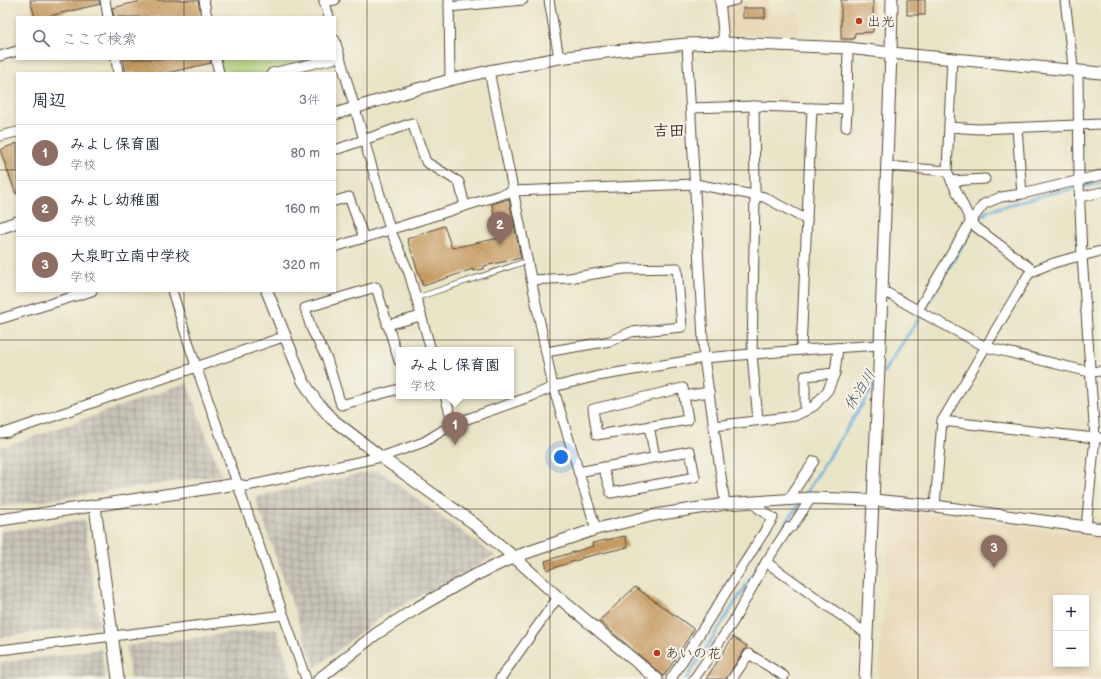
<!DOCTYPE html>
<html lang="ja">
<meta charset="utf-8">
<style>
body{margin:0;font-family:"Balsamiq Sans","Klee One",sans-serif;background:#f2f2f3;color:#1f2937}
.controls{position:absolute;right:12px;bottom:12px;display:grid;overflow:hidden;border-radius:0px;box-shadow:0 2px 6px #0003}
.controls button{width:36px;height:36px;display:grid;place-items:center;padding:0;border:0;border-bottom:1px solid #e0e1e3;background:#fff;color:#1f2937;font:20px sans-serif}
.you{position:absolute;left:561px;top:457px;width:14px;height:14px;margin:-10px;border:3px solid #fff;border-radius:50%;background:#1a73e8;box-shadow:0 0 0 6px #1a73e833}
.badge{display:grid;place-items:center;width:26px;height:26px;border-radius:50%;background:#c8321e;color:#fff;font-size:13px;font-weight:700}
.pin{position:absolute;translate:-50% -33px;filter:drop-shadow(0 1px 2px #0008)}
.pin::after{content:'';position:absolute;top:21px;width:14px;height:12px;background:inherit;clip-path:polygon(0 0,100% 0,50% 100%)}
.popup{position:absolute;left:396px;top:347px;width:118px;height:52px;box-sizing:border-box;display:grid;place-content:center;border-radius:0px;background:#fff;filter:drop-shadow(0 1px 3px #0005);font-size:13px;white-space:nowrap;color:#747a83}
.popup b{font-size:15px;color:#1f2937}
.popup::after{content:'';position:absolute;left:50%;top:100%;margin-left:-8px;border:8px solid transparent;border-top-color:#fff}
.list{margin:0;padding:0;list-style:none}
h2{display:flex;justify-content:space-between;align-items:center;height:52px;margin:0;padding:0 16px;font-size:17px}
h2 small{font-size:13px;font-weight:400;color:#747a83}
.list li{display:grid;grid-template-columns:26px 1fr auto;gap:12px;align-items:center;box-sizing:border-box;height:56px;padding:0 16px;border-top:1px solid #e0e1e3}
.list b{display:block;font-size:15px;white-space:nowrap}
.list p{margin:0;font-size:13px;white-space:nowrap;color:#747a83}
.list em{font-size:13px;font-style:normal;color:#747a83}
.icon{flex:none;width:22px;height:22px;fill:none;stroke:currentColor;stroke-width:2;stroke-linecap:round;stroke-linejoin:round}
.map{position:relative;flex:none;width:1101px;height:679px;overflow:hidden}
.search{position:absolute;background:#fff;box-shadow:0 2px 6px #0003;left:16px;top:16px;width:320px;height:44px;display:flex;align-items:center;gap:10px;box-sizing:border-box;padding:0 14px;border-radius:0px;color:#747a83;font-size:15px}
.panel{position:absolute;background:#fff;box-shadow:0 2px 6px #0003;left:16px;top:72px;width:320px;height:220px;border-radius:0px}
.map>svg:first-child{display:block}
.built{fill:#e9d9ba;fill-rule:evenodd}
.industrial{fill:url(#industrial-grid)}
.park{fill:#acce77;stroke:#747c4a}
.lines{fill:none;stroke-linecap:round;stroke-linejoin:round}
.stream{stroke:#69aedf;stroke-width:3}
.building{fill:url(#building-back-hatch)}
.service-casing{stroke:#554637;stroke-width:6}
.minor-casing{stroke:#554637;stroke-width:11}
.tertiary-casing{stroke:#554637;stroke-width:13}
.service{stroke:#fff;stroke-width:4.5}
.minor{stroke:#fff;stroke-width:9}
.tertiary{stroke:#fff;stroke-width:11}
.grid{fill:none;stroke:#3b2a1e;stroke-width:1;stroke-opacity:0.55}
.poi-dot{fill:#c8321e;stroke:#f7f3e8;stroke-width:1.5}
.labels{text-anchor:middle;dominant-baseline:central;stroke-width:4;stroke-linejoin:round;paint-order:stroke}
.poi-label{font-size:14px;fill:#3b2a1e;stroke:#f7f3e8;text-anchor:start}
.water-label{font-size:15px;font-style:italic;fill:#4b5862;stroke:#f7f3e8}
.quarter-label{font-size:16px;font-weight:bold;fill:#3b2a1e;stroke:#f7f3e8}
</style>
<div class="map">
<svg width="1101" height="679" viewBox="0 0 1101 679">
<defs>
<pattern id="industrial-grid" width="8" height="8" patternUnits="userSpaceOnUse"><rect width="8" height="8" fill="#c9c3b8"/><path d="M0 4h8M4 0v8" fill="none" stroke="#a49f95"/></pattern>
<pattern id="building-back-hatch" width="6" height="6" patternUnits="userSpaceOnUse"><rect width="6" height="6" fill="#ca9f65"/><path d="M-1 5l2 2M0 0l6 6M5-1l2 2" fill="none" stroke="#a58253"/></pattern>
</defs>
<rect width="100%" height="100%" fill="#f7f3e8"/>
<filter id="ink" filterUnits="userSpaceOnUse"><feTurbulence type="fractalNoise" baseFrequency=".025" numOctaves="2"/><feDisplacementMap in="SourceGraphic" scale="8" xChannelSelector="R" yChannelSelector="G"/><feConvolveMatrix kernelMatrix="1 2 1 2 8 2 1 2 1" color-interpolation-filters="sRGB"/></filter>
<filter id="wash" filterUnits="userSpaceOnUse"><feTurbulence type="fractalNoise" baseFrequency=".012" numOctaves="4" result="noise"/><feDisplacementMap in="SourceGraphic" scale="16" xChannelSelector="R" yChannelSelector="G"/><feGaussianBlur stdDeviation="0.9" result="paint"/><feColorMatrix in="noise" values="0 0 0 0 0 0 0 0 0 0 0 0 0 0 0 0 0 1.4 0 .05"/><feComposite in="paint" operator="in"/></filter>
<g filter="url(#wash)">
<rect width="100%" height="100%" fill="#e9e4c5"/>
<g class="built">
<polygon points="754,0 768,0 772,15 799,12 798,37 729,35 724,9 726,6"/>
<path d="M902 512 935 515 1101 538V679H878L891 522ZM1056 598H1086V664H1056Z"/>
</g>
<g class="industrial">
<polygon points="187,383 221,475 0,507 0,446 7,446"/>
<polygon points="378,470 495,556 382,616 315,668 255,497"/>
<polygon points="84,519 99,625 0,637 0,532"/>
<polygon points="276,628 293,679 130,679 126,646"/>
<polygon points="101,649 105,679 0,679 0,663"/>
</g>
<polygon class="park" points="216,59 333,59 272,73 219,73"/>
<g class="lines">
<g class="stream">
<polyline points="883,373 919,318 978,219 988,211 1035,197 1101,183"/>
<polyline points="804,496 874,386"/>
<polyline points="783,528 800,502"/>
<polyline points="686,679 760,564"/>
</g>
</g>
<g id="blocks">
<g class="building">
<polygon points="30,0 99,0 100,4 45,17 35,17"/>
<polygon points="145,0 198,0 201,17 114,17 112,8"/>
<polygon points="841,0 873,0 873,32 855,33 854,39 841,39"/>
<rect x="907" y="0" width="18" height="15"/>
<rect x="743" y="8" width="22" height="10"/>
<polygon points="123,59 210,59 211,63 167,73 126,73"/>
<polygon points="17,143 17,194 16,194 0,150"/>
<polygon points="509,199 521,258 484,266 484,269 473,271 473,269 423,286 407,239 444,226 452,248 499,238 492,204"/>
<polygon points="625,536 628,547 581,558 581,559 547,570 545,561 593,546 592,543"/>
<polygon points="635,587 694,629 664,676 599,621"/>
<polygon points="733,637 747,646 726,679 706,679"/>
</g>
</g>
</g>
<g filter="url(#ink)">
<use href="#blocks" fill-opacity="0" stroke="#554637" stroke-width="1"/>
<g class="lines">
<g class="service-casing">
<polyline id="service" points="416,298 527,261"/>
</g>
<g class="minor-casing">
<g id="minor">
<polyline points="105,0 108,17"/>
<polyline points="204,0 207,17"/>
<polyline points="324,0 329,17"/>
<polyline points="449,0 450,80"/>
<polyline points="549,0 559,58"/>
<polyline points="720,0 724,43"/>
<polyline points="1065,0 1072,57 1073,70"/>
<polyline points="324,2 335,0"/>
<polyline points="720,4 736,0"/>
<polyline points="449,7 523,0"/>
<polyline points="335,40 390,229 409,273 431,350"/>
<polyline points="687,44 704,358 725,504"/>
<polyline points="0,56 17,51"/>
<polyline points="952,58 947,171 972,224 1034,271"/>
<polyline points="116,59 118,73"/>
<polyline points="216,59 219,73"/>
<polyline points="1078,70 1079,183 1082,256 1095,438 1086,527"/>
<polyline points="489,71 553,387 596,529"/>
<polyline points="272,73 333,59"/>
<polyline points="754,106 755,195 752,354 758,420"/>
<polyline points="691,108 754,106 812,108 801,350"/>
<polyline points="812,108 847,109"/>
<polyline points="846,127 847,109 848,48"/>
<polyline points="949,127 978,129 1101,124"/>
<polyline points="1017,128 1022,194"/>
<polyline points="0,136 17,132"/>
<polyline points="338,149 412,123 426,162 459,182 465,206"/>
<polyline points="886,166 947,171"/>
<polyline points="951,181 985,179"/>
<polyline points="1080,197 1101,192"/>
<polyline points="335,201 349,197 364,238"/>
<polyline points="335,247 513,191 695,184 764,197 807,220"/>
<polyline points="531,280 569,278 624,269 677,268 682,327 631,332 610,341 546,352"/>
<polyline points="882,290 926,315 986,347 1090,372 1101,371"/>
<polyline points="172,291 196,366 306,679"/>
<polyline points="918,310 971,221 984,204 1001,197 1022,194 1101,175"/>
<polyline points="0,319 92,291"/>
<polyline points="387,325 421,316"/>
<polyline points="399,361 376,287 305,308 311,328 327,359 341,405 399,389"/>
<polyline points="445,396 453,424"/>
<polyline points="684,396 683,388 593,409 597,435 688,420 684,396 709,392"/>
<polyline points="805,411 805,376 835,373"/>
<polyline points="942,421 1095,438 1100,438"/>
<polyline points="649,426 655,457"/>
<polyline points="714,426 795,416 814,406 828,390 835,373 838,348"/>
<polyline points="0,433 8,432 286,336"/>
<polyline points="578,472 690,451 695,477 611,493 603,467"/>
<polyline points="237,484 247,486 381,457 424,442 453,424 532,396 553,387 598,376 704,358 801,350 880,345"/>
<polyline points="788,500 814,461"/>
<path d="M935 506 942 421 1028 275C1043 263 1081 256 1101 251"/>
<polyline points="766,562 867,634"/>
<polyline points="0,650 283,615"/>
<polyline points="500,679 558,597"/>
<polyline points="671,679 773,518 758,508 753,502"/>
<polyline points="694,679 733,622 766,562 789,527 792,527 811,498"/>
<polyline points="732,679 749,654 784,676"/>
</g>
</g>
<g class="tertiary-casing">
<g id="tertiary">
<polyline points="335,114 403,93 450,80 489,71 559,58 614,51 687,44 724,43 848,48 891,53 1101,73"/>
<polyline points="0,228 17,222"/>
<polyline points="267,291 303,381 316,401 332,419 381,457 472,522 514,557 558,597 657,679"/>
<polyline points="95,506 118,679"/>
<polyline points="0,520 237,484"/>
<polyline points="319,679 376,634 417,608 469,578 514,557 596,529 655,515 725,504 811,498 873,500 935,506 1101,529"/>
<polyline points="865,679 880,345 891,53 892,0"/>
</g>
</g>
<use href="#service" class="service"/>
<use href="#minor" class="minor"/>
<use href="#tertiary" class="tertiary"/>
</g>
</g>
<path class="grid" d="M184 0V17M367 0V679M550 0V679M734 0V679M918 0V679M184 59V73M0 170H17M335 170H1101M184 291V679M0 340H1101M0 509H1101"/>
<g class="poi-dot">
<circle cx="859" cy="21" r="4"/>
<circle cx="657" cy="653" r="4"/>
</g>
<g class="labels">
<g class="poi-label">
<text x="867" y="21">出光</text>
<text x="665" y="653">あいの花</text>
</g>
<g class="water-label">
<text transform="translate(860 390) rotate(-57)">休泊川</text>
</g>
<g class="quarter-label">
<text x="669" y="131">吉田</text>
</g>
</g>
</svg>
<div class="controls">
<button>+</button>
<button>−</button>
</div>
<div class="you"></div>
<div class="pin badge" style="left:455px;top:445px;background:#8d6e63">1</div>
<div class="popup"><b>みよし保育園</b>学校</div>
<div class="pin badge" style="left:500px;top:245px;background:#8d6e63">2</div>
<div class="pin badge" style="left:994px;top:568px;background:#8d6e63">3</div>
<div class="search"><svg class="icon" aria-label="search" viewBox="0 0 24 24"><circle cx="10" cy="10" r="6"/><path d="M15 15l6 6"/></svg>ここで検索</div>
<section class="panel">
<h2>周辺<small>3件</small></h2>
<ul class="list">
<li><span class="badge" style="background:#8d6e63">1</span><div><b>みよし保育園</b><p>学校</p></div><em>80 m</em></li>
<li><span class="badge" style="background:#8d6e63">2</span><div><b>みよし幼稚園</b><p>学校</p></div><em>160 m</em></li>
<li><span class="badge" style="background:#8d6e63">3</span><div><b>大泉町立南中学校</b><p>学校</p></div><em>320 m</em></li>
</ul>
</section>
</div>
